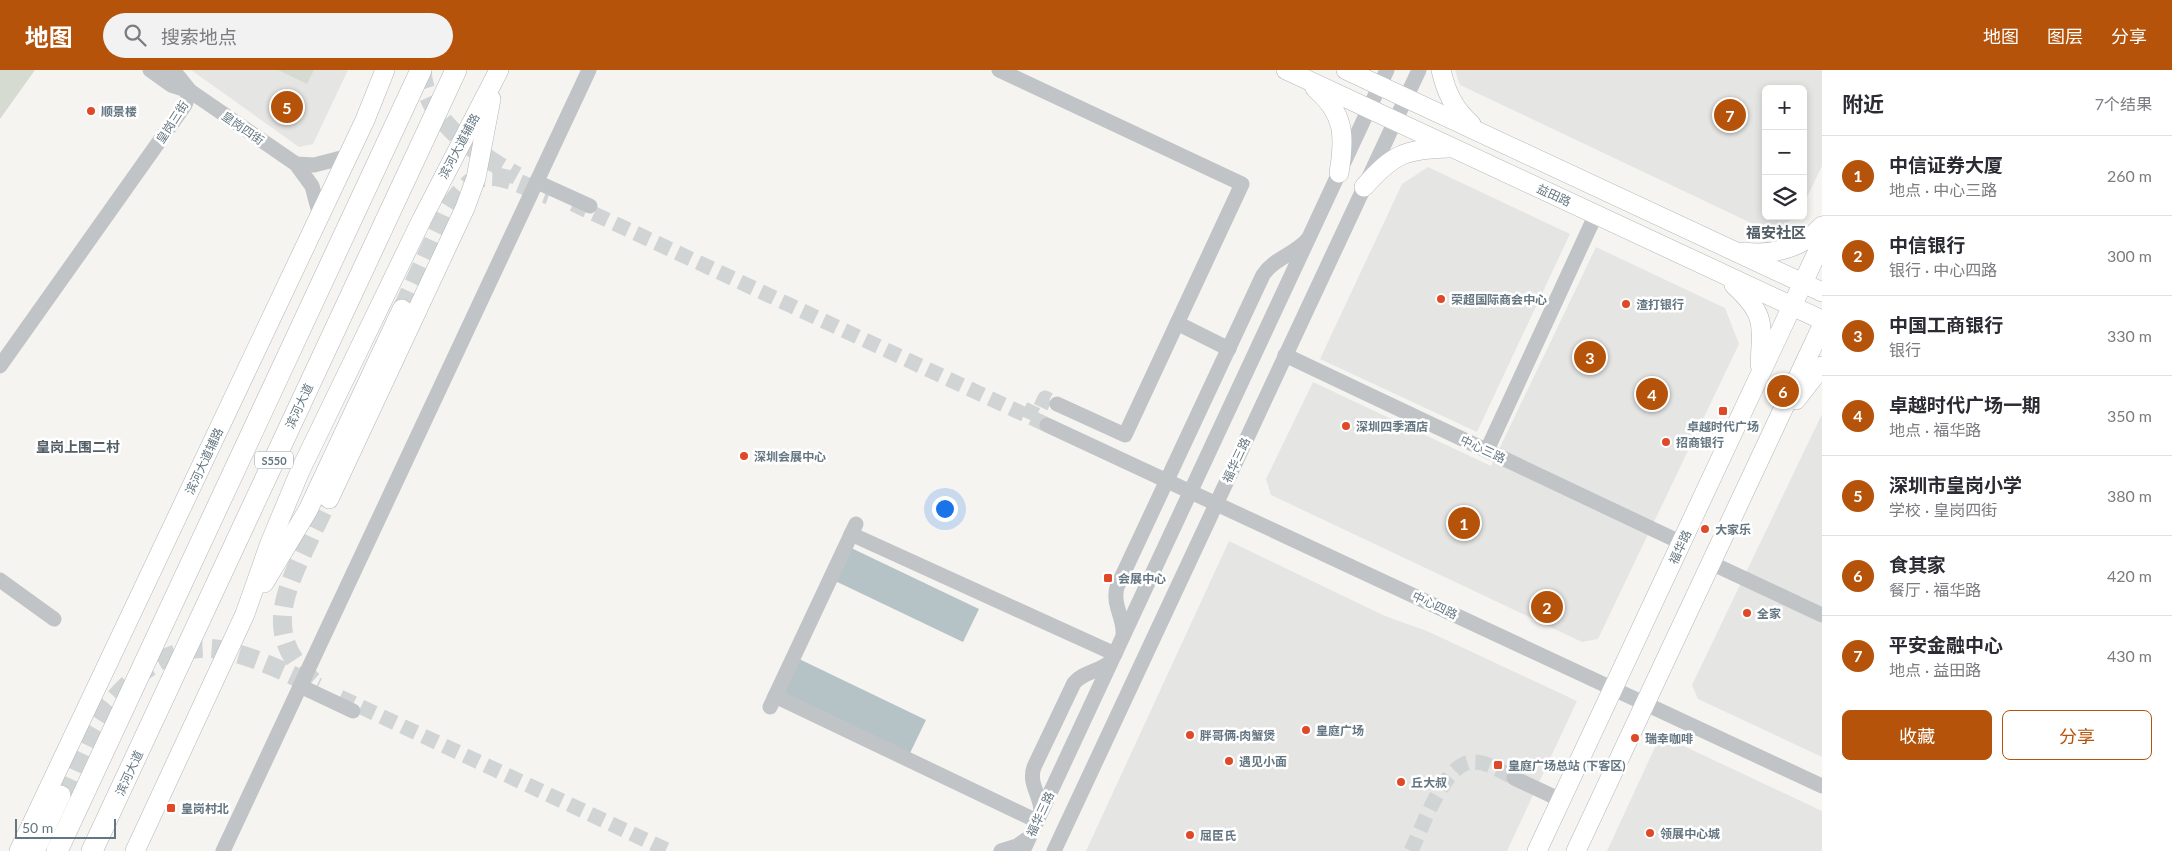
<!DOCTYPE html>
<html lang="zh">
<meta charset="utf-8">
<style>
body{margin:0;font-family:Lato,"Noto Sans SC",sans-serif;background:#f2f2f3;color:#2b2b33}
.controls{position:absolute;right:15px;top:15px;display:grid;overflow:hidden;border-radius:8px;box-shadow:0 2px 8px #0003}
.controls button{width:45px;height:45px;display:grid;place-items:center;padding:0;border:0;border-bottom:1px solid #e1e1e2;background:#fff;color:#2b2b33;font:25px sans-serif}
.scale{position:absolute;left:15px;bottom:12px;width:101px;box-sizing:border-box;padding-left:5px;border:2px solid #647681;border-top:0;font-size:14px;line-height:18px;white-space:nowrap;color:#647681;-webkit-text-stroke:4px #fff;paint-order:stroke}
.you{position:absolute;left:944px;top:438px;width:18px;height:18px;margin:-12px;border:4px solid #fff;border-radius:50%;background:#1a73e8;box-shadow:0 0 0 8px #1a73e833}
.badge{display:grid;place-items:center;width:32px;height:32px;border-radius:50%;background:#b45309;color:#fff;font-size:16px;font-weight:700}
.pin{position:absolute;translate:-50% -50%;border:2px solid #fff;box-shadow:0 1px 5px #0006}
.list{margin:0;padding:0;list-style:none}
h2{display:flex;justify-content:space-between;align-items:center;height:65px;margin:0;padding:0 20px;font-size:21px}
h2 small{font-size:16px;font-weight:400;color:#7c7c81}
.list li{display:grid;grid-template-columns:32px 1fr auto;gap:15px;align-items:center;box-sizing:border-box;height:80px;padding:0 20px;border-top:1px solid #e1e1e2}
.list b{display:block;font-size:19px;white-space:nowrap}
.list p{margin:0;font-size:16px;white-space:nowrap;color:#7c7c81}
.list em{font-size:16px;font-style:normal;color:#7c7c81}
.actions{display:flex;gap:10px;padding:15px 20px}
.actions a{flex:1;padding:11px 0;border:1px solid #b45309;border-radius:8px;text-align:center;font-size:18px;color:#b45309}
.actions .main{background:#b45309;color:#fff}
.icon{flex:none;width:28px;height:28px;fill:none;stroke:currentColor;stroke-width:2;stroke-linecap:round;stroke-linejoin:round}
.map{position:relative;flex:none;width:1822px;height:781px;overflow:hidden}
header{display:flex;align-items:center;gap:30px;box-sizing:border-box;height:70px;padding:0 25px;background:#b45309;color:#fff}
header strong{font-size:24px}
nav{display:flex;gap:28px;margin-inline-start:auto;font-size:18px}
.search{width:350px;height:45px;background:#f2f2f3;display:flex;align-items:center;gap:12px;box-sizing:border-box;padding:0 18px;border-radius:28px;color:#7c7c81;font-size:19px}
main{display:flex}
aside{flex:1;background:#fff}
.map>svg:first-child{display:block}
.built{fill:#e5e6e4}
.green{fill:#d6dbd2}
.water{fill:#b5c3c6}
.lines{fill:none;stroke-linecap:round;stroke-linejoin:round}
.minor-tunnel{stroke:#d1d4d5;stroke-width:15;stroke-dasharray:15 8;stroke-linecap:butt}
.major-tunnel{stroke:#d1d4d5;stroke-width:19;stroke-dasharray:19 9;stroke-linecap:butt}
.major-casing{stroke:#b1b6b9;stroke-width:20}
.highway-casing{stroke:#b1b5b8;stroke-width:22}
.minor{stroke:#c0c4c7;stroke-width:15}
.major{stroke:#fff;stroke-width:19}
.highway{stroke:#fff;stroke-width:21}
.poi-dot{fill:#df4927;stroke:#fff;stroke-width:2}
.labels{text-anchor:middle;dominant-baseline:central;stroke-width:5;stroke-linejoin:round;paint-order:stroke}
.shield{fill:#fff;stroke:#929fa7;stroke-width:1}
.shield-label{font-size:11px;font-weight:bold;fill:#647681}
.poi-label{font-size:12px;font-weight:bold;fill:#647681;stroke:#fff;text-anchor:start}
.street-label{font-size:12px;fill:#647681;stroke:#fff}
.neighbourhood-label{font-size:14px;font-weight:bold;fill:#525e66;stroke:#fff}
.quarter-label{font-size:15px;font-weight:bold;fill:#525e66;stroke:#fff}
</style>
<header>
<strong>地图</strong>
<div class="search"><svg class="icon" aria-label="search" viewBox="0 0 24 24"><circle cx="10" cy="10" r="6"/><path d="M15 15l6 6"/></svg>搜索地点</div>
<nav><a>地图</a><a>图层</a><a>分享</a></nav>
</header>
<main>
<div class="map">
<svg width="1822" height="781" viewBox="0 0 1822 781">
<rect width="100%" height="100%" fill="#f5f4f1"/>
<g class="built">
<polygon points="191,0 348,0 313,74 299,77"/>
<polygon points="1455,0 1822,0 1822,96 1803,135 1803,19 1766,19 1766,146 1798,146 1770,162 1460,15"/>
<polygon points="1428,97 1570,164 1477,362 1320,289 1402,114"/>
<polygon points="1596,177 1725,238 1739,274 1598,569 1582,572 1271,425 1266,409 1313,312 1491,396"/>
<polygon points="1822,344 1822,687 1698,629 1692,615"/>
<polygon points="1229,471 1385,546 1427,561 1577,631 1507,781 1086,781"/>
<polygon points="1673,671 1822,741 1822,781 1607,781 1656,675"/>
</g>
<g class="green">
<polygon points="0,0 35,0 0,49"/>
<polygon points="278,0 314,0 307,14"/>
</g>
<g class="water">
<polygon points="847,476 979,539 963,572 831,509"/>
<polygon points="795,587 926,650 910,683 779,621"/>
</g>
<g class="lines">
<g class="minor-tunnel">
<polyline points="573,134 1047,355"/>
<polyline points="1024,339 1037,345 1045,328 1057,334"/>
<polyline points="340,627 669,781"/>
<path d="M1411 781C1422 759 1445 690 1474 692 1488 692 1502 702 1514 708"/>
</g>
<g class="major-tunnel">
<path d="M422 0C425 51 477 84 517 106"/>
<path d="M402 239 448 139C480 86 505 110 549 125"/>
<path d="M313 611C269 571 279 534 302 485 311 466 320 447 329 429"/>
<path d="M61 725C74 698 85 668 102 644 130 606 173 570 223 580 256 587 287 603 318 617"/>
</g>
<g class="major-casing">
<g id="major">
<polyline points="1286,0 1822,250"/>
<polyline points="1346,0 1822,222"/>
<path d="M1441 0C1446 22 1454 39 1471 54"/>
<path d="M1315 18C1345 44 1345 66 1339 103"/>
<path d="M1364 117C1393 84 1405 79 1449 78"/>
<path d="M1744 182C1771 186 1803 178 1822 156"/>
<path d="M1734 215C1766 244 1762 254 1760 295"/>
<polyline points="1796,330 1822,296"/>
<polyline points="329,429 465,138 476,108 491,29"/>
<polyline points="264,513 308,440 402,239"/>
<polyline points="19,781 365,50 385,0"/>
<polyline points="35,781 61,725"/>
<polyline points="135,781 245,544 270,473 300,401 421,151 499,0"/>
<polyline points="1537,781 1822,172"/>
<polyline points="1576,781 1822,256"/>
</g>
</g>
<g class="highway-casing">
<g id="highway">
<polyline points="57,781 421,0"/>
<polyline points="92,781 456,0"/>
</g>
</g>
<g class="minor">
<polyline points="150,0 171,15 190,21 296,94 312,116 320,146"/>
<polyline points="170,0 178,6 190,21"/>
<polyline points="999,0 1242,114 1125,365 1057,334"/>
<polyline points="296,94 314,95 349,86"/>
<polyline points="537,112 590,136"/>
<polyline points="1177,253 1229,279"/>
<polyline points="1285,285 1682,473"/>
<polyline points="0,296 185,35 190,21"/>
<polyline points="1047,355 1822,716"/>
<polyline points="1487,380 1596,144"/>
<polyline points="851,464 1115,584"/>
<polyline points="1711,493 1822,545"/>
<polyline points="0,510 54,549"/>
<path d="M1123 566C1125 548 1112 536 1117 517L1263 205C1274 188 1294 185 1307 170"/>
<polyline points="300,616 353,641"/>
<polyline points="775,626 1037,751"/>
<polyline points="770,637 856,454"/>
<polyline points="1514,708 1561,730"/>
<path d="M1041 742C1041 725 1028 714 1034 697L1074 613C1084 601 1100 602 1111 591"/>
<polyline points="223,781 589,0"/>
<polyline points="1001,781 1017,776 1028,768"/>
<polyline points="1023,781 1387,0"/>
<polyline points="1054,781 1419,0"/>
</g>
<use href="#major" class="major"/>
<use href="#highway" class="highway"/>
</g>
<g class="poi-dot">
<circle cx="91" cy="41" r="5"/>
<circle cx="1441" cy="229" r="5"/>
<circle cx="1626" cy="234" r="5"/>
<rect x="1718" y="336" width="10" height="10" rx="2.5"/>
<circle cx="1346" cy="356" r="5"/>
<circle cx="1666" cy="372" r="5"/>
<circle cx="744" cy="386" r="5"/>
<circle cx="1705" cy="459" r="5"/>
<rect x="1103" y="503" width="10" height="10" rx="2.5"/>
<circle cx="1747" cy="543" r="5"/>
<circle cx="1306" cy="660" r="5"/>
<circle cx="1190" cy="665" r="5"/>
<circle cx="1635" cy="668" r="5"/>
<circle cx="1229" cy="691" r="5"/>
<rect x="1493" y="690" width="10" height="10" rx="2.5"/>
<circle cx="1401" cy="712" r="5"/>
<rect x="166" y="733" width="10" height="10" rx="2.5"/>
<circle cx="1650" cy="763" r="5"/>
<circle cx="1190" cy="765" r="5"/>
</g>
<g class="labels">
<rect class="shield" x="255" y="381.5" width="38" height="17" rx="4"/>
<g class="shield-label">
<text x="274" y="390">S550</text>
</g>
<g class="poi-label">
<text x="101" y="41">顺景楼</text>
<text x="1451" y="229">荣超国际商会中心</text>
<text x="1636" y="234">渣打银行</text>
<text x="1356" y="356">深圳四季酒店</text>
<text x="1723" y="356" text-anchor="middle">卓越时代广场</text>
<text x="1676" y="372">招商银行</text>
<text x="754" y="386">深圳会展中心</text>
<text x="1715" y="459">大家乐</text>
<text x="1118" y="508">会展中心</text>
<text x="1757" y="543">全家</text>
<text x="1316" y="660">皇庭广场</text>
<text x="1200" y="665">胖哥俩·肉蟹煲</text>
<text x="1645" y="668">瑞幸咖啡</text>
<text x="1239" y="691">遇见小面</text>
<text x="1508" y="695">皇庭广场总站 (下客区)</text>
<text x="1411" y="712">丘大叔</text>
<text x="181" y="738">皇岗村北</text>
<text x="1660" y="763">领展中心城</text>
<text x="1200" y="765">屈臣氏</text>
</g>
<g class="street-label">
<text transform="translate(172 52) rotate(-57)">皇岗三街</text>
<text transform="translate(243 58) rotate(35)">皇岗四街</text>
<text transform="translate(459 76) rotate(-62)">滨河大道辅路</text>
<text transform="translate(1554 125) rotate(25)">益田路</text>
<text transform="translate(299 336) rotate(-65)">滨河大道</text>
<text transform="translate(1483 379) rotate(25)">中心三路</text>
<text transform="translate(1236 390) rotate(-65)">福华三路</text>
<text transform="translate(204 391) rotate(-65)">滨河大道辅路</text>
<text transform="translate(1680 477) rotate(-65)">福华路</text>
<text transform="translate(1435 535) rotate(25)">中心四路</text>
<text transform="translate(129 703) rotate(-65)">滨河大道</text>
<text transform="translate(1040 744) rotate(-65)">福华三路</text>
</g>
<g class="neighbourhood-label">
<text x="78" y="376">皇岗上围二村</text>
</g>
<g class="quarter-label">
<text x="1776" y="162">福安社区</text>
</g>
</g>
</svg>
<div class="controls">
<button>+</button>
<button>−</button>
<button><svg class="icon" aria-label="layers" viewBox="0 0 24 24"><path d="M12 4l9 5-9 5-9-5zM3 14l9 5 9-5"/></svg></button>
</div>
<div class="scale">50 m</div>
<div class="you"></div>
<div class="pin badge" style="left:1464px;top:453px">1</div>
<div class="pin badge" style="left:1547px;top:537px">2</div>
<div class="pin badge" style="left:1590px;top:287px">3</div>
<div class="pin badge" style="left:1652px;top:324px">4</div>
<div class="pin badge" style="left:287px;top:37px">5</div>
<div class="pin badge" style="left:1783px;top:321px">6</div>
<div class="pin badge" style="left:1730px;top:45px">7</div>
</div>
<aside>
<h2>附近<small>7个结果</small></h2>
<ul class="list">
<li><span class="badge">1</span><div><b>中信证券大厦</b><p>地点 · 中心三路</p></div><em>260 m</em></li>
<li><span class="badge">2</span><div><b>中信银行</b><p>银行 · 中心四路</p></div><em>300 m</em></li>
<li><span class="badge">3</span><div><b>中国工商银行</b><p>银行</p></div><em>330 m</em></li>
<li><span class="badge">4</span><div><b>卓越时代广场一期</b><p>地点 · 福华路</p></div><em>350 m</em></li>
<li><span class="badge">5</span><div><b>深圳市皇岗小学</b><p>学校 · 皇岗四街</p></div><em>380 m</em></li>
<li><span class="badge">6</span><div><b>食其家</b><p>餐厅 · 福华路</p></div><em>420 m</em></li>
<li><span class="badge">7</span><div><b>平安金融中心</b><p>地点 · 益田路</p></div><em>430 m</em></li>
</ul>
<div class="actions"><a class="main">收藏</a><a>分享</a></div>
</aside>
</main>
